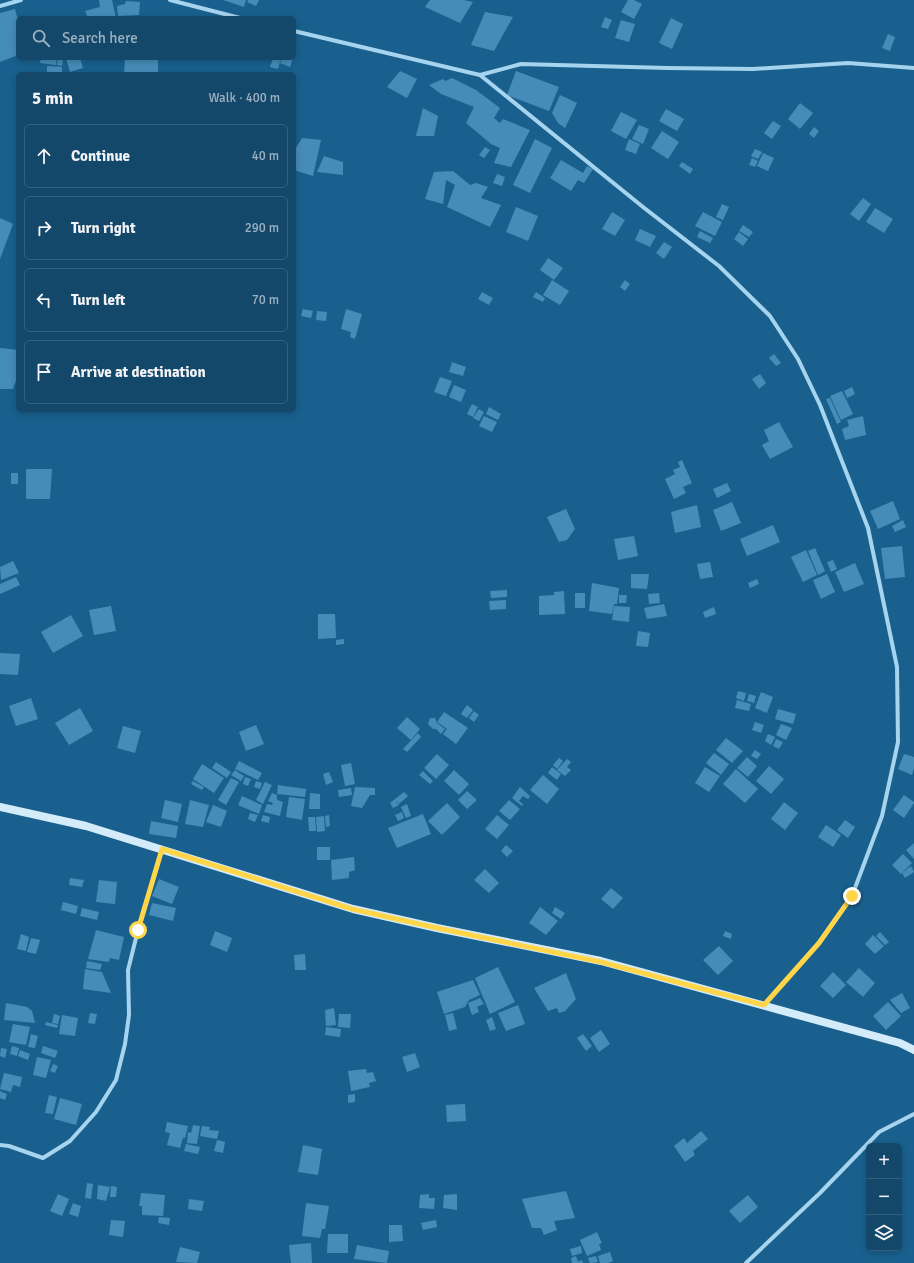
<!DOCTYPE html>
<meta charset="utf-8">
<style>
body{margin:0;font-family:Signika,sans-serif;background:#205272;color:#f1f3f6}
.controls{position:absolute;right:12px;bottom:12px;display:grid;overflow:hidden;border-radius:6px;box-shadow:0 2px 6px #0003}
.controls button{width:36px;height:36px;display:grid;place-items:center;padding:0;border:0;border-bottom:1px solid #32607e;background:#13486a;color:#f1f3f6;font:20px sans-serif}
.stop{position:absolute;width:12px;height:12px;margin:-9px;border:3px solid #ffd54a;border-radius:50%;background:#fff}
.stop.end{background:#ffd54a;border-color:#fff;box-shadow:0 1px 4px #0008}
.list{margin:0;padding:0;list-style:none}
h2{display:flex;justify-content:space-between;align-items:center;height:52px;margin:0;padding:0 16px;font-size:17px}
h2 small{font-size:13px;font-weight:400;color:#9db2c1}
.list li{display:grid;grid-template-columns:26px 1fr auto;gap:12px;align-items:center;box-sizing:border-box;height:64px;margin:0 8px 8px;padding:0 8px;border:1px solid #32607e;border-radius:6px}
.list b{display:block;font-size:15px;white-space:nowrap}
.list em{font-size:13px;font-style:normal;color:#9db2c1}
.icon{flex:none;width:22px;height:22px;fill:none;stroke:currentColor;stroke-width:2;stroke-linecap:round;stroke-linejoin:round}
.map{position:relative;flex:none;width:914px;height:1263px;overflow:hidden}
.search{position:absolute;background:#13486a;box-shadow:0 2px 6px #0003;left:16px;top:16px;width:280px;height:44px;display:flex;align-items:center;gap:10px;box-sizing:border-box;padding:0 14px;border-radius:6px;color:#9db2c1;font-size:15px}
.panel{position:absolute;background:#13486a;box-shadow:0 2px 6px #0003;left:16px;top:72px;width:280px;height:340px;border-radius:6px}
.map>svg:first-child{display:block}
.building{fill:#468cb8}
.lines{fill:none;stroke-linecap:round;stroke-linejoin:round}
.street{stroke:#a6d3ee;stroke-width:4}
.secondary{stroke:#d4ebfa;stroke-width:8}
.route{stroke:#ffd54a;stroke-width:5}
</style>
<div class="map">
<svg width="914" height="1263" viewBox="0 0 914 1263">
<rect width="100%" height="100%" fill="#19608e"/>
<g class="building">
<polygon points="99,0 112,0 116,18 88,18 85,11 100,7"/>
<polygon points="223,0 246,0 244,7"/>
<polygon points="248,0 259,0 256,6 247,2"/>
<polygon points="430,0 464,0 473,2 460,23 425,7"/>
<polygon points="628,0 634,0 642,4 634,19 621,12"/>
<polygon points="126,1 140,2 139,15 118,16 117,6 125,4"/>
<polygon points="15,9 18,20 18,55 0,62 0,13"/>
<polygon points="485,12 513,17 494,51 471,45"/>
<polygon points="605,17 612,20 608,29 601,27"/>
<polygon points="671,18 683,24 672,49 659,43"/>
<polygon points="621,20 635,24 629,42 615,38"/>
<polygon points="888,34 895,37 890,51 882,48"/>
<polygon points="41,58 57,58 56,65 40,63"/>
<polygon points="58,58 63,58 62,66 57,65"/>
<polygon points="66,58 80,58 83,68 70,72"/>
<polygon points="125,58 158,58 158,74 124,74"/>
<polygon points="273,58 281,58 278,69 270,67"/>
<polygon points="282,58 293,58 290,67 280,63"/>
<polygon points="47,66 62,67 62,73 47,72"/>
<polygon points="400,71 417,79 407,98 387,87"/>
<polygon points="516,71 559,87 549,111 507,95"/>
<polygon points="452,78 476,90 500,108 494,118 500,123 503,119 530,130 511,167 494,163 500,148 491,144 466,123 474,107 441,94 429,85 443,79 445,81"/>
<polygon points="560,95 577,103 565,128 558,123 552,113"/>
<polygon points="800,103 813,113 800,129 788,119"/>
<polygon points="423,108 438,116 434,136 416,136"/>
<polygon points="666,109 684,119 677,131 659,121"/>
<polygon points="621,112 637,120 626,139 611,131"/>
<polygon points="773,121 781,126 772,139 764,133"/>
<polygon points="639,125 649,129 643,144 632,139"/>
<polygon points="814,127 819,131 814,138 809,134"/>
<polygon points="662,131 679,142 668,159 651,148"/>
<polygon points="302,138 321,140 313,176 294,170 294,151"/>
<polygon points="535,139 552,148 530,193 513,185"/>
<polygon points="629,139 640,144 636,154 625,150"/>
<polygon points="485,147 490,150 484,158 479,155"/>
<polygon points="755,149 762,152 758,159 751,156"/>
<polygon points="763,153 774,158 768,171 757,166"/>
<polygon points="324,156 343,162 343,175 317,172"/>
<polygon points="752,158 758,161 755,167 749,165"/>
<polygon points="561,160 583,173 587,166 593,169 584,183 578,180 571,191 550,178"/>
<polygon points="682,162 693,169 690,174 679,166"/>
<polygon points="453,171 470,185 476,183 488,187 481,198 501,205 490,227 447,207 455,185 446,180 443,204 425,199 434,172"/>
<polygon points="497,174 505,177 502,186 493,183"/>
<polygon points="863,198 871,204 859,221 850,214"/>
<polygon points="722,204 729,207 723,220 716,217"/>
<polygon points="516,207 538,216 528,241 506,232"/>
<polygon points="875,208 893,219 884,233 866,222"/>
<polygon points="612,212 625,220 615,236 602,229"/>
<polygon points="703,212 722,222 715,236 695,226"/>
<polygon points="0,218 13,224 0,259"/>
<polygon points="743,225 753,232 749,237 739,231"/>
<polygon points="640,229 656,236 650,247 635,240"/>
<polygon points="700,231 713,238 710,243 697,237"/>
<polygon points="739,232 748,239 743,246 734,239"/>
<polygon points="664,242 672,247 664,259 656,253"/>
<polygon points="548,258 563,268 554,280 540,270"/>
<polygon points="552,280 569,291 560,305 543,295"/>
<polygon points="625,280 630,284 625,291 620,287"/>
<polygon points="482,292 493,298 489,305 478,299"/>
<polygon points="536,292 545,298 543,302 533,297"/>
<polygon points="303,309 313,311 311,318 301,316"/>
<polygon points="346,309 362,314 355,339 350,337 351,332 341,329"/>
<polygon points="317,311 327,312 326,321 316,320"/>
<polygon points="0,348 18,350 18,375 13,389 0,389"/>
<polygon points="774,354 781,363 776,366 769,358"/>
<polygon points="452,362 466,367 463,376 449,372"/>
<polygon points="760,374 766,383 759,389 752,379"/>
<polygon points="440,377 452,381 446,396 434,392"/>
<polygon points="454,385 466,390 461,402 449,397"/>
<polygon points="852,387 855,394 847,398 844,391"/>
<polygon points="842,391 853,414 841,420 830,396"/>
<polygon points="830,398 841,422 837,424 826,399"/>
<polygon points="472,404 478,407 473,417 467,414"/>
<polygon points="489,407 501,414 498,420 486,414"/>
<polygon points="479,409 484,412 479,421 473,418"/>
<polygon points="484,416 497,422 492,432 479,426"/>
<polygon points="863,416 866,435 845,440 842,429 849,426 847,420"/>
<polygon points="779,422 793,447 770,459 762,445 769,441 764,430"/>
<polygon points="682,460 692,483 683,487 686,493 674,499 665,479 675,474 673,470 680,467 678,462"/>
<polygon points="26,469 52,469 50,499 26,499"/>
<rect x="11" y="473" width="7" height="11"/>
<polygon points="727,483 731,491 717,498 713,489"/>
<polygon points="893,501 900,519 878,529 870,511"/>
<polygon points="732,502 741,523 721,531 713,510"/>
<polygon points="697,505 701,527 675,533 671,512"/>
<polygon points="566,509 575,529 567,540 559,542 547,517"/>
<polygon points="903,520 906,527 895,532 892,526"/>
<polygon points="773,525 780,542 747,556 740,539"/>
<polygon points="634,536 638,556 618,560 614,539"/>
<polygon points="902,546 905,577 885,579 881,548"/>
<polygon points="815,548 825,571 818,575 808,551"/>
<polygon points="806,550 817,575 803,582 791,557"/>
<polygon points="833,560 837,569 831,572 827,562"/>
<polygon points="13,561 19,573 1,580 0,567"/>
<polygon points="710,562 713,577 700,579 697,564"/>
<polygon points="855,563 864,584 844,592 835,572"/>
<polygon points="631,574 649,574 647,589 631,588"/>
<polygon points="827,574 835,592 821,599 813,580"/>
<polygon points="16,577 20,585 0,594 0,584"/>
<polygon points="757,579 759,584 750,588 748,583"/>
<polygon points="592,583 619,588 617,604 614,604 612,614 589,611"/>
<polygon points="507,590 507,597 491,598 490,591"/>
<polygon points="564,591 565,614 539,615 539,596 554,595 554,592"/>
<rect x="575" y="593" width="10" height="15"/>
<polygon points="659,593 660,603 649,604 648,594"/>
<polygon points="619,595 627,595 626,603 619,603"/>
<polygon points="506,600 506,609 490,610 489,601"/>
<polygon points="664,604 667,616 647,619 644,608"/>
<polygon points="111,606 116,631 94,635 89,610"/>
<polygon points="614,606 630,607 629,622 612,620"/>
<polygon points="714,607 716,614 705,618 703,612"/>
<polygon points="318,614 335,614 336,638 318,639"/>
<polygon points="71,615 83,636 53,653 41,632"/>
<polygon points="638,631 650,633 648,647 636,646"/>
<polygon points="344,639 344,644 336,645 336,640"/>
<polygon points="0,653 20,654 18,675 0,674"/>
<polygon points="738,691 746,693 744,701 736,698"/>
<polygon points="761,692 773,697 767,713 755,708"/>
<polygon points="749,694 756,696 754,703 747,701"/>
<polygon points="31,698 38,719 16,726 9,706"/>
<polygon points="737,700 751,704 749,711 735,708"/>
<polygon points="467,705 473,710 467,718 461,714"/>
<polygon points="80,708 93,731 69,745 55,723"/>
<polygon points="778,709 796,714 793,724 775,719"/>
<polygon points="474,711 479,715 474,722 469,718"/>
<polygon points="444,712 468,728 456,744 443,734 447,729 437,722"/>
<polygon points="407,717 420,729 411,740 397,728"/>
<polygon points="430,718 435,718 437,723 445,729 441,734 436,729 433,729 428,724"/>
<polygon points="755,722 764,725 761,733 752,730"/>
<polygon points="781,724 792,728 786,740 776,735"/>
<polygon points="256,725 264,744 246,751 239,732"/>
<polygon points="123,726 141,731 135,753 117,748"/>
<polygon points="418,733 421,737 407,752 403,749"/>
<polygon points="768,734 775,737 771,745 765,741"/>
<polygon points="726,738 743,751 732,763 716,750"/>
<polygon points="776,739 783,742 779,749 773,746"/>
<polygon points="755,750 761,754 757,759 751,756"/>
<polygon points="714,753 729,764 721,775 706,763"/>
<polygon points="437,754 449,765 436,779 424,768"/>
<polygon points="904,754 914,757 914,768 912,775 898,769"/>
<polygon points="747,757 757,766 748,777 737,768"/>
<polygon points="559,758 563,761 557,769 553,765"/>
<polygon points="567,759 571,762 567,767 571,770 565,776 557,770"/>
<polygon points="239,761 262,773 258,780 235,769"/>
<polygon points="216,762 231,772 227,778 212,768"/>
<polygon points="351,763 355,784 345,786 341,765"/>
<polygon points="202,764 224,778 214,793 193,779"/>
<polygon points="769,766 784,779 771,794 756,781"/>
<polygon points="552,767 561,774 557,780 548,773"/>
<polygon points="705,767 720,776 709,792 695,783"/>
<polygon points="736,769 758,789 745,803 723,784"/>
<polygon points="235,770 244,776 241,781 231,775"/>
<polygon points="454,770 469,784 459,795 444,781"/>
<polygon points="423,771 433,781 430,784 419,775"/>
<polygon points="329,772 333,782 326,785 323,774"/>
<polygon points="543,775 559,789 547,804 530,790"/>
<polygon points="245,777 251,779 248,786 243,784"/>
<polygon points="231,778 239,782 226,805 218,800"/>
<polygon points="193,781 204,787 202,790 191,784"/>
<polygon points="256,781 262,783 260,789 254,787"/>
<polygon points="265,782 272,785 263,804 256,800"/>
<polygon points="278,785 306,789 305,797 277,794"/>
<polygon points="355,787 375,788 375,795 370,795 362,808 351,806"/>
<polygon points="520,787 530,796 528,799 523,796 519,801 523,804 522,806 512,798"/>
<polygon points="351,788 352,795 339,797 338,790"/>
<polygon points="467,791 477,800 467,809 458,800"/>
<polygon points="404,792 408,796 399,804 395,800 399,805 393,808 390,803"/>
<polygon points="272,793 277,795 277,800 283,802 280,816 264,812 267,804 272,805 273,803 268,801"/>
<polygon points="310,793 320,794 320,809 309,809"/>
<polygon points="904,795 914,802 914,803 904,818 893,810"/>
<polygon points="242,796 262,805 259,814 238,805"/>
<polygon points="289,797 305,799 302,820 286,817"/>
<polygon points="165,800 182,804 178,822 161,818"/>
<polygon points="190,800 209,805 203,827 185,824"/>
<polygon points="509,800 520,809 510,820 499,811"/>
<polygon points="784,802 798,813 785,830 771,819"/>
<polygon points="447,803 460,817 442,835 428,821"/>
<polygon points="407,804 411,816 406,818 401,807"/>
<polygon points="213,805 227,811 221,827 206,822"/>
<polygon points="402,812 404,818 398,821 395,815"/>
<polygon points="250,813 258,815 255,822 248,819"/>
<polygon points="423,814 431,834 397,848 388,828"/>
<polygon points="263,815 270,817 269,823 261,821"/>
<polygon points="329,815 330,826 326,827 325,816"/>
<polygon points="497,815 509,825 497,839 485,829"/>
<polygon points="324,816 325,831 317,832 316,817"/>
<polygon points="308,817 315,817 316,831 309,831"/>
<polygon points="845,820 855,827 848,838 837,830"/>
<polygon points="151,821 178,826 176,838 149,834"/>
<polygon points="826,825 841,835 833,847 818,837"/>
<polygon points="914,843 914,859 906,850"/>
<polygon points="506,845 513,851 507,857 501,851"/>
<rect x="317" y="847" width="13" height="13"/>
<polygon points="903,854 912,863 901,874 892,865"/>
<polygon points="354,857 355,870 349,872 349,878 332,880 331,860"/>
<polygon points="911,866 914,872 905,878 902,873"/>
<polygon points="485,869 499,883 489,893 474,880"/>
<polygon points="70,878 84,880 82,887 69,885"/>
<polygon points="159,879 179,887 172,904 152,896"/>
<polygon points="99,880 117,882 115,904 96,902"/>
<polygon points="611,888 623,898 613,909 601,899"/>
<polygon points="63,902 78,906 76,914 61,910"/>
<polygon points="152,903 176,908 173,921 149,915"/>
<polygon points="540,907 558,921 546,935 529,923"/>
<polygon points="555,907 565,913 561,919 552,913"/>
<polygon points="82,908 99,912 97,920 80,916"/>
<polygon points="96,930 124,937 119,960 110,958 109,962 88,959"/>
<polygon points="215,931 232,938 227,952 210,945"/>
<polygon points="725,931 732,934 731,939 723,936"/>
<polygon points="880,932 889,942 885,945 876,936"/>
<polygon points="21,934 29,937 26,951 17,949"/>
<polygon points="873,935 884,946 875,954 865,944"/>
<polygon points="31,938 40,940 36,954 27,952"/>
<polygon points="719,946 733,961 718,975 703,960"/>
<polygon points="305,954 306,970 295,970 294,955"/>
<polygon points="87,961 102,964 100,970 86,968"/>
<polygon points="498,967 515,1002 490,1014 475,978"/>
<polygon points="859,968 875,983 863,997 846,982"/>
<polygon points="85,969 102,972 111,993 83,989"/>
<polygon points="833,972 846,985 833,998 820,986"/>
<polygon points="566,973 576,999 565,1011 559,1013 557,1008 548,1011 534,988"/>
<polygon points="473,980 480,995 469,1000 465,1007 444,1014 437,992"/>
<polygon points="902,993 910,1008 901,1013 890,1000"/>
<polygon points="480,998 484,1004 477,1007 479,1012 472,1015 468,1003"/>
<polygon points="888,1002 901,1016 886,1030 873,1016"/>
<polygon points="6,1003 27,1007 32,1011 35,1023 4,1020"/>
<polygon points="518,1005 525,1024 506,1031 498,1013"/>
<polygon points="334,1008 336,1025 326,1026 325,1010"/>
<polygon points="90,1013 97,1014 95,1024 88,1023"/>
<polygon points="453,1013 457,1029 449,1031 445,1015"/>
<polygon points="54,1014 60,1016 58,1024 52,1023"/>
<polygon points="339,1014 351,1014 350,1028 338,1027"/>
<polygon points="62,1015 78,1018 75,1036 59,1034"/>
<polygon points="492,1017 496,1029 490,1031 486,1020"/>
<polygon points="46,1022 58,1025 57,1028 45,1025"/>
<polygon points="13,1024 30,1027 26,1045 9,1042"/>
<polygon points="326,1027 341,1029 340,1037 325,1035"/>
<polygon points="601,1030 610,1044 599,1052 590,1038"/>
<polygon points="31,1034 38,1036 35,1048 28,1047"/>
<polygon points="583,1034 592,1046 586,1051 577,1038"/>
<polygon points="12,1046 19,1048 17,1056 10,1054"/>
<polygon points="43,1046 58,1051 55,1058 41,1053"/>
<polygon points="1,1048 7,1049 5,1058 0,1056"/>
<polygon points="20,1050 30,1054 28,1060 18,1056"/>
<polygon points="415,1053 420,1067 407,1072 402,1057"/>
<polygon points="37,1057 51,1060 46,1078 33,1075"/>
<polygon points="53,1064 58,1066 55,1073 50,1071"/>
<polygon points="366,1069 367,1073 373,1072 376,1081 369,1083 370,1087 351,1091 348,1071"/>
<polygon points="4,1073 22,1077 20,1087 13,1085 11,1092 0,1089"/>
<polygon points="0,1091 7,1094 5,1100 0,1098"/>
<polygon points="355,1094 355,1102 348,1103 348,1095"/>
<polygon points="49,1095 57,1097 53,1114 45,1113"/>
<polygon points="60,1098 82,1104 76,1125 54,1119"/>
<polygon points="465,1104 466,1121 447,1122 446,1105"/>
<polygon points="167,1122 188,1126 185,1138 183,1138 180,1148 167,1145 170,1133 165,1132"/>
<polygon points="193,1125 200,1126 197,1144 187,1143 188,1132 191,1133"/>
<polygon points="202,1126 210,1127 209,1130 219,1131 217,1139 200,1136"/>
<polygon points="701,1131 708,1139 693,1151 695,1155 685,1162 674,1146 684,1138 687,1143"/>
<polygon points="217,1140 225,1142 223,1153 214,1151"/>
<polygon points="186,1144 200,1147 198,1154 184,1151"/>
<polygon points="303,1145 322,1149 318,1175 298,1172"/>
<polygon points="87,1183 93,1184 91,1199 85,1198"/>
<polygon points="98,1185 110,1187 106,1201 97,1199"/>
<polygon points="111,1186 117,1187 116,1197 110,1197"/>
<polygon points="566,1191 575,1218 554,1221 557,1230 544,1235 541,1228 532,1228 522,1199"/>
<polygon points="141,1193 165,1195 163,1216 142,1215 142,1206 139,1206"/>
<polygon points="58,1194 69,1199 62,1216 50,1211"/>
<polygon points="429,1194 429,1198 435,1198 434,1209 419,1208 420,1195"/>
<polygon points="457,1194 457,1210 443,1208 444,1195"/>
<polygon points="748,1195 758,1207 740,1223 729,1211"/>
<polygon points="189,1199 204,1201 202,1211 188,1209"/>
<polygon points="73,1203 81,1206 78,1217 69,1214"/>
<polygon points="306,1203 329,1206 325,1229 322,1229 320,1238 302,1236"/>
<polygon points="159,1217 170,1218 169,1225 158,1223"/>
<polygon points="111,1220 125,1221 123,1237 109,1235"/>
<polygon points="436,1220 437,1227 423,1230 421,1223"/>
<polygon points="389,1225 402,1225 403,1241 389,1242"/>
<polygon points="597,1232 602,1243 599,1244 601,1250 587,1256 580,1240"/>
<polygon points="328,1234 348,1234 348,1253 327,1253"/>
<polygon points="311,1243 312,1263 291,1263 289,1245"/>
<polygon points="357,1245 389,1251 387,1263 354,1259"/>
<polygon points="581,1246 582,1253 572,1256 570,1249"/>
<polygon points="180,1247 200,1252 197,1263 176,1262"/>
<polygon points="610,1252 613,1261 608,1263 600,1263 598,1256"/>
<polygon points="576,1256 578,1262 582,1260 583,1263 572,1263 571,1258"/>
<polygon points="596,1256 598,1262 590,1263 588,1258"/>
</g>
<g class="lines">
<g class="street">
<polyline points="170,0 240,18"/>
<polyline points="0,6 21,0"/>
<polyline points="294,31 480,75 521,64 667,68 753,69 848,63 914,68"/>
<polyline points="480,75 643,207 719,266 770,316 798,359 820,405 868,528 897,667 898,742 882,816 852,896 819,943 764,1005"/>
<polyline points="0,1145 9,1146 43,1158 70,1141 96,1112 116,1080 125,1044 129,1015 128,970 138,930 162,850"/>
<polyline points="746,1263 820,1193 879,1132 914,1114"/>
</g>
<polyline class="secondary" points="0,807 86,826 353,909 437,928 601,961 900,1043 914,1050"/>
</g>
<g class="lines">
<polyline class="route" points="138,930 162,849 352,909 437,928 601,962 764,1005 819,943 852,896"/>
</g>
</svg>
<div class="controls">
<button>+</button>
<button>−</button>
<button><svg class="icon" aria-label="layers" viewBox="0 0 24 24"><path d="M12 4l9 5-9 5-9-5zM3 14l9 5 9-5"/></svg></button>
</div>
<div class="stop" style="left:138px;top:930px"></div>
<div class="stop end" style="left:852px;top:896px"></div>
<div class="search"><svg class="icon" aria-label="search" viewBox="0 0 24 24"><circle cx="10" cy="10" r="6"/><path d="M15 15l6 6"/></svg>Search here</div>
<section class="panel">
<h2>5 min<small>Walk · 400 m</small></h2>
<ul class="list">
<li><svg class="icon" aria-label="ahead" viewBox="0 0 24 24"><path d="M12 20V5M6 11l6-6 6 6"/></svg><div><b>Continue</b></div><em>40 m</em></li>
<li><svg class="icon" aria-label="right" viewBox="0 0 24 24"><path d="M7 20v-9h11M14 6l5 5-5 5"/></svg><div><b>Turn right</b></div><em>290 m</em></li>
<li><svg class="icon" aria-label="left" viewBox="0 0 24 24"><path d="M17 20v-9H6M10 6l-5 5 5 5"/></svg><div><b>Turn left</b></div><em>70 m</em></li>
<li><svg class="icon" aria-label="arrive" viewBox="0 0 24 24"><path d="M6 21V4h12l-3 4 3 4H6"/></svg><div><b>Arrive at destination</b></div></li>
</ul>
</section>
</div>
